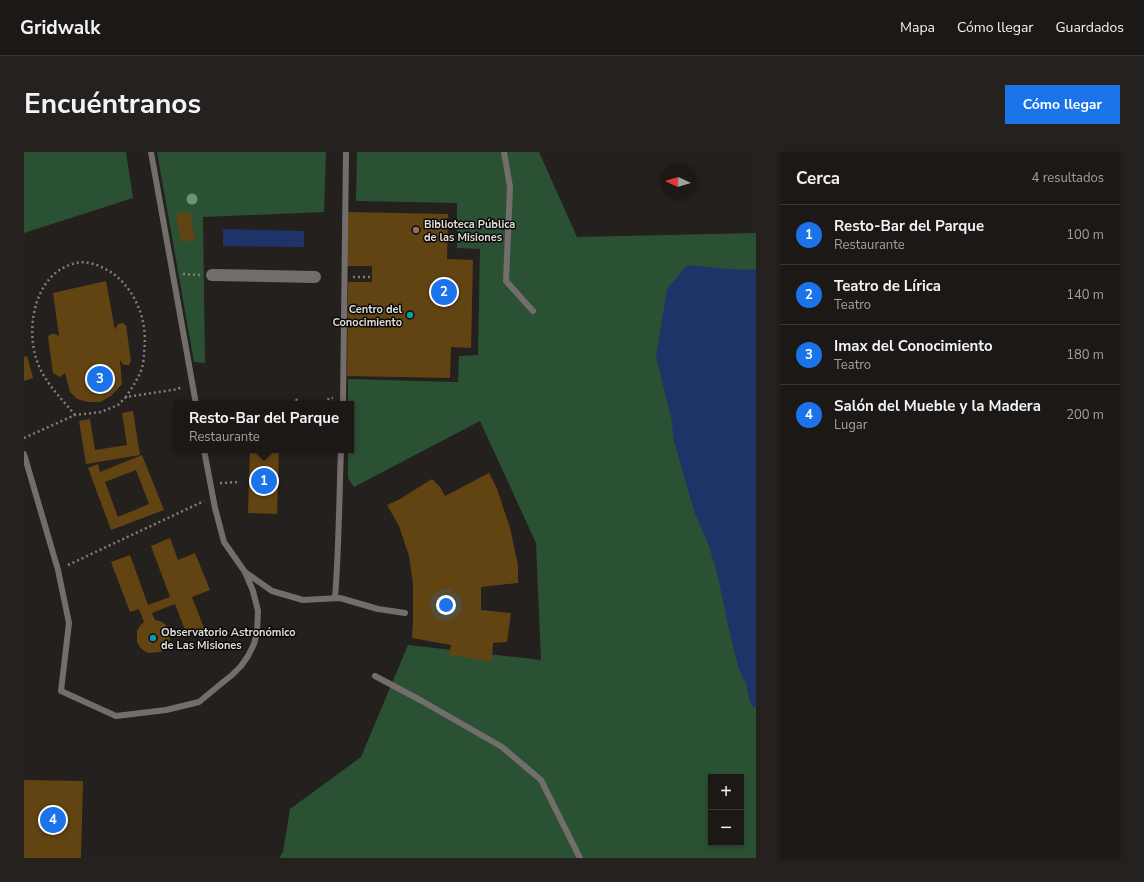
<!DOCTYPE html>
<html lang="es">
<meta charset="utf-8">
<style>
body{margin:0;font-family:"Nunito Sans",sans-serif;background:#24211f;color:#f1f3f6}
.controls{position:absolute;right:12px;bottom:12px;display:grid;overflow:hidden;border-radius:0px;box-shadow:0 2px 6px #0003}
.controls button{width:36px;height:36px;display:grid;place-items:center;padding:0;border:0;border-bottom:1px solid #393735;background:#1b1816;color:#f1f3f6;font:20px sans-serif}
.compass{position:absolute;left:636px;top:12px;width:36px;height:36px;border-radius:50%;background:#1b1816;box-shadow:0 2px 6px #0003;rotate:274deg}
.you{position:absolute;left:422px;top:453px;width:14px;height:14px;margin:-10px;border:3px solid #fff;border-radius:50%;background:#1a73e8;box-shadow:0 0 0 6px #1a73e833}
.badge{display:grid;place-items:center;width:26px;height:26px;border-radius:50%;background:#1a73e8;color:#fff;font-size:13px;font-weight:700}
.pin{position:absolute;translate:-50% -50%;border:2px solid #fff;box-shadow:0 1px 4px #0006}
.popup{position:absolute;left:150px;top:249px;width:180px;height:52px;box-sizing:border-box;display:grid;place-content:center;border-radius:0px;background:#1b1816;filter:drop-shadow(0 1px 3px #0005);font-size:13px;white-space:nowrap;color:#a0a0a1}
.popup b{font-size:15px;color:#f1f3f6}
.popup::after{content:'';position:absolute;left:50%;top:100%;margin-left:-8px;border:8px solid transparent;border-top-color:#1b1816}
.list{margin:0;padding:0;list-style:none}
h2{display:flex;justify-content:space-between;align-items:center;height:52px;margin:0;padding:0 16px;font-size:17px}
h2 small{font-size:13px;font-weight:400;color:#a0a0a1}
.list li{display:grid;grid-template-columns:26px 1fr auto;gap:12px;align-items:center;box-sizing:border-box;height:60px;padding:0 16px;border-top:1px solid #393735}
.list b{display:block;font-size:15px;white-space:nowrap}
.list p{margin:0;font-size:13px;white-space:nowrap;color:#a0a0a1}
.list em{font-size:13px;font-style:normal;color:#a0a0a1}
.map{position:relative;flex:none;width:732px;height:706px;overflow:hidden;border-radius:0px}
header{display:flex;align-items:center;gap:24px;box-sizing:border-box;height:56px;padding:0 20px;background:#1b1816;border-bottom:1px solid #393735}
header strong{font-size:19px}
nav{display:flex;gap:22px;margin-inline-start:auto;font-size:14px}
.intro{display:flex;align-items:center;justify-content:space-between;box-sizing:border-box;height:96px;padding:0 24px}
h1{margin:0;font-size:28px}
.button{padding:10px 18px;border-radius:0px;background:#1a73e8;color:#fff;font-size:14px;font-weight:700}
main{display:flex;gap:24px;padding:0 24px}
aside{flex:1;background:#1b1816;border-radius:0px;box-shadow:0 2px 6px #0003}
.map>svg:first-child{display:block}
.green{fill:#2b5134;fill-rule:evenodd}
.water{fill:#1e3468}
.building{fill:#624412;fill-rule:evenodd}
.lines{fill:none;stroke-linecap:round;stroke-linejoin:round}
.path{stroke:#807d7b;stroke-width:2.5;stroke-dasharray:2 3;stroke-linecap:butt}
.lane{stroke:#736e6b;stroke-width:6}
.street{stroke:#736e6b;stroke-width:12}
.tree{fill:#68966f}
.education-dot{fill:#8d6e63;stroke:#0c0a09;stroke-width:1.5}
.culture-dot{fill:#0f9aa8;stroke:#0c0a09;stroke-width:1.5}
.labels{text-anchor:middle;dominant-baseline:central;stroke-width:3;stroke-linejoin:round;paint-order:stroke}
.poi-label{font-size:11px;font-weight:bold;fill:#dfdcda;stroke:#0c0a09;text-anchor:start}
</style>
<header>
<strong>Gridwalk</strong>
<nav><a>Mapa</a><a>Cómo llegar</a><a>Guardados</a></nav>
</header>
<div class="intro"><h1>Encuéntranos</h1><a class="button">Cómo llegar</a></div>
<main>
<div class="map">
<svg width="732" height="706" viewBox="0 0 732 706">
<rect width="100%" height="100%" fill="#24201e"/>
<g class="green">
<polygon points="0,0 102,0 109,46 0,81"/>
<polygon points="133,0 302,0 300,60 179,65 181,211 170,210"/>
<path d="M333 0H515L553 85 732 81V706H255L259 700 266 657 337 605 384 493 517 508 512 391 456 269 330 335 324 326V298H327V252H324V227L434 230 435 204 454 203 456 97 433 96V51L332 49ZM687 625H717V691H687Z"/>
</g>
<g class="water">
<polygon points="199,77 280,79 280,95 199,94"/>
<polygon points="663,113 705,117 732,118 732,556 729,555 725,547 722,531 715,517 708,491 694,425 685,394 671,362 650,289 647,265 641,242 632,204 643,137"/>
</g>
<g class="building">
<polygon points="166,60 171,88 157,90 152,62"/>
<polygon points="324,60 424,62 423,107 449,108 447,196 427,195 426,226 323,224 324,130 348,130 348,114 323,114"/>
<polygon points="82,129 91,178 92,175 94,172 98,171 102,173 107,209 105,213 100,213 96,208 98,232 87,244 76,250 64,250 53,247 46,240 41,221 36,225 29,221 24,185 27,182 31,182 35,184 29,141"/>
<polygon points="3,204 9,226 0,229 0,205"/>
<polygon points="109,259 116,303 62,312 55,269 66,267 71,298 103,293 98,261"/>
<polygon points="226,298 255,298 253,362 224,361"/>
<path d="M118 303 140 358 87 378 64 316 74 312 76 320ZM112 318 125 352 94 365 81 330Z"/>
<polygon points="465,321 473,337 486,376 494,413 494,431 457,435 457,458 487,461 483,490 469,491 468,509 425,503 427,493 388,486 389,471 389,432 385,404 375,374 363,353 376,347 408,327 416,335 421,344"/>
<polygon points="146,386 154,408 171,401 186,438 168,445 180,476 163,483 151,452 128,461 131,468 136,469 141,472 144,477 146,482 146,488 144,493 140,497 136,500 125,501 120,499 116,495 113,490 113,479 116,474 120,470 115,457 106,460 87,410 106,403 124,453 146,445 127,394"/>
<polygon points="0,628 59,629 57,706 0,706"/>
</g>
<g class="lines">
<g class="path">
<polyline points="159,122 176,123"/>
<polyline points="329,125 348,125"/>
<polyline points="272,247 275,252"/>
<polyline points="301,252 305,246 309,246"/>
<path d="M51 263C38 247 20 230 13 209 1 175 11 120 52 111 65 108 80 115 91 123 114 142 124 172 120 201 120 206 119 212 118 216 114 227 108 236 102 245"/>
<polyline points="0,286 51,263 77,260 94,253 102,245 154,237 158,234"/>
<polyline points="196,331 215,330"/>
<polyline points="44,413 180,349"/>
</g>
<g class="lane">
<polyline points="127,0 172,252"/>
<polyline points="480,0 486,35 482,129 509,159"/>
<polyline points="319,252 322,0"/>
<polyline points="180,298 191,356 200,390 221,420 248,439 279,448 316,446 354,457 381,461"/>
<polyline points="0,302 34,418 45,471 37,539 92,564 142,558 175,550 198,531 208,523 217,514 224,504 230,492 233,480 234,459 229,439 221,420"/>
<path d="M311 446C315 397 315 348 317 298"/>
<polyline points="351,524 398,549 478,595 517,628 556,706"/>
</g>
<polyline class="street" points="188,123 291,125"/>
</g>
<circle class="tree" cx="168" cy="47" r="5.5"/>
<circle class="education-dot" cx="392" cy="78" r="4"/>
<g class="culture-dot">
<circle cx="386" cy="163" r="4"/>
<circle cx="129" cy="486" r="4"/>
</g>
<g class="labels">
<g class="poi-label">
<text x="400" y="72">Biblioteca Pública<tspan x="400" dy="13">de las Misiones</tspan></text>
<text x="378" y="157" text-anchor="end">Centro del<tspan x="378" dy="13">Conocimiento</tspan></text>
<text x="137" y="480">Observatorio Astronómico<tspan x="137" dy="13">de Las Misiones</tspan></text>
</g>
</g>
</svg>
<div class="controls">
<button>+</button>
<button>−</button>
</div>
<svg class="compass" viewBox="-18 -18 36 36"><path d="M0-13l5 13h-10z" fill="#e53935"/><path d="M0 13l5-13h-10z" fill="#a0a0a1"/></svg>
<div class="you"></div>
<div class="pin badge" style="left:240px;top:329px">1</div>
<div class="popup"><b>Resto-Bar del Parque</b>Restaurante</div>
<div class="pin badge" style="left:420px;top:140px">2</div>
<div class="pin badge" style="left:76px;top:227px">3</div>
<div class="pin badge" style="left:29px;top:668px">4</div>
</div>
<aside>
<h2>Cerca<small>4 resultados</small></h2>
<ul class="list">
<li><span class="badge">1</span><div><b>Resto-Bar del Parque</b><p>Restaurante</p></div><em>100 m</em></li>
<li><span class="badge">2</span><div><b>Teatro de Lírica</b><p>Teatro</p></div><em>140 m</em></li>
<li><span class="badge">3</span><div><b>Imax del Conocimiento</b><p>Teatro</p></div><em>180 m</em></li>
<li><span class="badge">4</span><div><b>Salón del Mueble y la Madera</b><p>Lugar</p></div><em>200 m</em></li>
</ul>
</aside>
</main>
